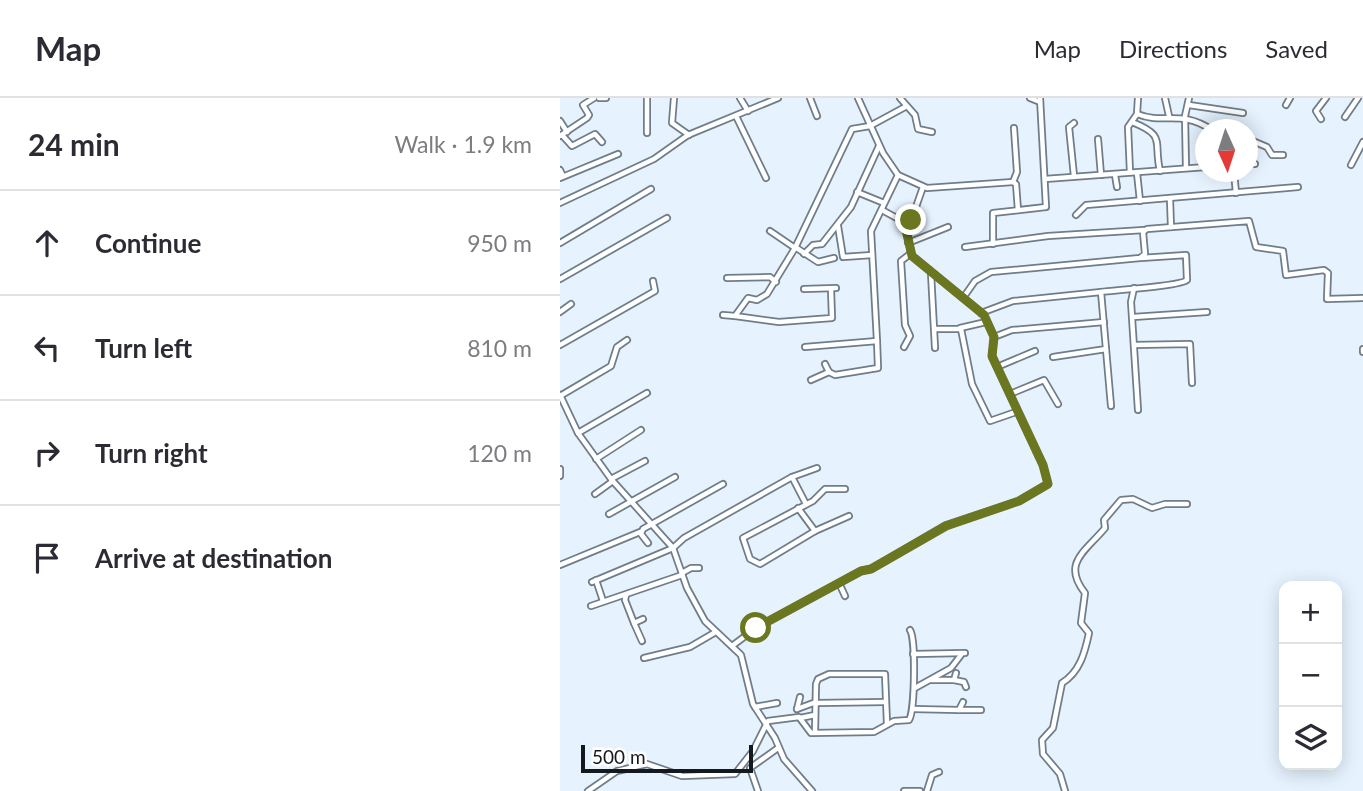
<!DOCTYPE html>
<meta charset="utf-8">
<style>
body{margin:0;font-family:Lato,sans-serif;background:#f7f7f7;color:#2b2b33}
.controls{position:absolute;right:21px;bottom:21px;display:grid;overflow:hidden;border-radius:14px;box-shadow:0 4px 18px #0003}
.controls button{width:63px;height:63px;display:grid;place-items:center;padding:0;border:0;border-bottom:2px solid #e1e1e2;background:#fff;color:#2b2b33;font:35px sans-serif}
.compass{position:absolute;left:635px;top:21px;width:63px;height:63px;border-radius:50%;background:#fff;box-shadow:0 4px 18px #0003;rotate:177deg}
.scale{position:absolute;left:21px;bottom:18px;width:172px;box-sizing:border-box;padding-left:7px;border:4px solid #13191d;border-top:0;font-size:19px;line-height:24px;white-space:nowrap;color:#13191d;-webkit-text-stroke:5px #fff;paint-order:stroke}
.stop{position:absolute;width:21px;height:21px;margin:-16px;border:5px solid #6b7621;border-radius:50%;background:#fff}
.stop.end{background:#6b7621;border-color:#fff;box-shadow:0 2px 7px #0008}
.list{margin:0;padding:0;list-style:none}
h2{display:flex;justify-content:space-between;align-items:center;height:91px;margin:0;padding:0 28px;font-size:30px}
h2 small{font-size:23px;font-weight:400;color:#7c7c81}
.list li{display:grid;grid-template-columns:46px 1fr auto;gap:21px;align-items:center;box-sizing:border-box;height:105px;padding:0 28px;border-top:2px solid #e1e1e2}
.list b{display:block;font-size:26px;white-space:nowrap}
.list em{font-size:23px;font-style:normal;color:#7c7c81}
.icon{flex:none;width:38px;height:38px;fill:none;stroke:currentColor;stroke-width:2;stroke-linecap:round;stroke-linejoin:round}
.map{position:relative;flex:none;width:803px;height:693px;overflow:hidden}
header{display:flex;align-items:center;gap:42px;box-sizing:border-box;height:98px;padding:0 35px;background:#fff;border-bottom:2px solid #e1e1e2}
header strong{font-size:33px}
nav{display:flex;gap:38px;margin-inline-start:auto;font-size:24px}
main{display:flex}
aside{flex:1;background:#fff}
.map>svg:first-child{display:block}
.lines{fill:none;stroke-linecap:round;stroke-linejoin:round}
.minor-casing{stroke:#6f7d89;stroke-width:8}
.minor{stroke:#fff;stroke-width:4.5}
.route{stroke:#6b7621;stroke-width:9}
</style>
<header>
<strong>Map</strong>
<nav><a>Map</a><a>Directions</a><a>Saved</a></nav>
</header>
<main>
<aside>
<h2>24 min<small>Walk · 1.9 km</small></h2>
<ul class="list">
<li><svg class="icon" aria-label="ahead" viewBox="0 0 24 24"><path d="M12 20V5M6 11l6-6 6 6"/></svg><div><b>Continue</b></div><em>950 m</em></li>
<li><svg class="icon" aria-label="left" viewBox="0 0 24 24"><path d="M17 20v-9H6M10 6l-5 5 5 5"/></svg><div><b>Turn left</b></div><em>810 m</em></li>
<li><svg class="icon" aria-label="right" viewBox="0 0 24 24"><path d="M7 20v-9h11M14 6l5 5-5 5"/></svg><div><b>Turn right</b></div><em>120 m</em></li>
<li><svg class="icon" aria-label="arrive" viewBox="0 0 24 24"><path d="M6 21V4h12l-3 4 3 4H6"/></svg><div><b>Arrive at destination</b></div></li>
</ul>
</aside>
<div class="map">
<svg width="803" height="693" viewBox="0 0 803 693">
<rect width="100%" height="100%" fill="#e6f3fe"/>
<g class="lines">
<g class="minor-casing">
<g id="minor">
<polyline points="39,0 46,0"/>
<polyline points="87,0 87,35"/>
<polyline points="114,0 112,25 129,37"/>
<polyline points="180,0 188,13"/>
<polyline points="250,0 257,18"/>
<polyline points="298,0 323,55 338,77 311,133 317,243"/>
<polyline points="340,0 355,17 358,31 372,34"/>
<polyline points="470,0 480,4"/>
<polyline points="605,0 609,18"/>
<polyline points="629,7 683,15"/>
<polyline points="726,7 730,0"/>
<path d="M577 16C605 27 620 11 652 32"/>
<polyline points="176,18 206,80"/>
<polyline points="785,19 798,0"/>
<polyline points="761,21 756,13 766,0"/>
<polyline points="0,23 7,34"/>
<path d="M572 24C607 38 593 43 600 73"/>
<polyline points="454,30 457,74 453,84 456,86 458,112"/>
<polyline points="2,37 12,48 35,36 42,44"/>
<polyline points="0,38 27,20 29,17 23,7 34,0"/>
<polyline points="538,41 541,77"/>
<polyline points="688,41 707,49 712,57 723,57"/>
<polyline points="688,65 695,66"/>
<polyline points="791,67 803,44"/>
<polyline points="626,70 625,18 629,0"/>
<polyline points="0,72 3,78"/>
<polyline points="570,74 568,29 577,16 578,0"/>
<polyline points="674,74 676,95"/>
<polyline points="577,75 580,103"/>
<polyline points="338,77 367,90 453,84"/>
<polyline points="555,77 557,89"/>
<polyline points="514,78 509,29 514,25"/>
<polyline points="0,80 58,56"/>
<polyline points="485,81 646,69"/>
<polyline points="297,94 324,105"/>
<polyline points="610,101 611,129"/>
<polyline points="0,105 94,61 128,37 218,0"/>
<polyline points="516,117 526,107 738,89"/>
<polyline points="345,127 351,123 363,89"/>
<polyline points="278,128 283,159 312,157"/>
<polyline points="210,133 235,150 292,31 310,28 345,9"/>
<polyline points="0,145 91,91"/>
<polyline points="348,145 388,129"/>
<polyline points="433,146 433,115 486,109 480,0"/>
<polyline points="235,149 258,164 274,160"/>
<polyline points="405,149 488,138 584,132"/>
<polyline points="235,150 207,196 197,202 188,200 175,218 219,224 272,220 271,191"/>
<polyline points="244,156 253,147 262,146 291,109 319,48"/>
<polyline points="371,175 375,250"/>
<polyline points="167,180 210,179 216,184"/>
<polyline points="0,181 107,120"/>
<polyline points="574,190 571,204 578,312"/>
<polyline points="244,191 276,190"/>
<path d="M541 194C556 192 621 188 627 182L626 157 581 160"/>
<polyline points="403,200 415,183 431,174 580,160 585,156 583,134 587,131 689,123 696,149 723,153 726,177 764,172 768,175 767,201 803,200"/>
<polyline points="0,214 11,206"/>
<polyline points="421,215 453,203 541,194 546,251 493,259"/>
<polyline points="163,217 175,218"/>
<polyline points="573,219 647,214"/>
<polyline points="400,230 426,224"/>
<polyline points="375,231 401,231 412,286 430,323 456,314"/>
<polyline points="434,239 452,232 544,224"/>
<polyline points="0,247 95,193 93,183"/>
<polyline points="574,247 630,246 632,285"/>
<polyline points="245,249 317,243 318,270 275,277 269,274 251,282"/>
<polyline points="344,249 350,238 345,227 341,163 350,156"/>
<polyline points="546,251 551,308"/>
<polyline points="803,254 803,251"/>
<polyline points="265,266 269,274"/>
<polyline points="437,269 475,253"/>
<polyline points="450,296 484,282 498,306"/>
<polyline points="0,297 18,335 51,381 113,450 127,490 145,523 181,557 193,606 215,640 224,661 252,693"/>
<polyline points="0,298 51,268 57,249 67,242"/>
<polyline points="18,335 87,295"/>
<polyline points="36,361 81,332"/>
<polyline points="0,371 0,378"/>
<polyline points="51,381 85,363"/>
<polyline points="285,391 265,391 253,403 183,440 190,461 200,466 255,433 289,418"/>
<polyline points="35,396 53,383"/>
<polyline points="246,406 232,379 257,370"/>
<polyline points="238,410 255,433"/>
<polyline points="49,416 115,379"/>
<polyline points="88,445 81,436 83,431 163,386"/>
<polyline points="0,467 80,434"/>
<polyline points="122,475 131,470 139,470"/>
<polyline points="36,482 43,503"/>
<polyline points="32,484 113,450 124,440 232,379"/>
<polyline points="279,485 285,498"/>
<polyline points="66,497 65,502 74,525 83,521"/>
<polyline points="31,508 122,477"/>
<polyline points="74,525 82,543"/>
<polyline points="172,548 196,530 301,473 311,471 386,427 459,403 488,386 483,367 432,259 434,239 424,217 352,158 344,124 322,112"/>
<polyline points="353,556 405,555"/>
<polyline points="84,560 130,549 154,535"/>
<polyline points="371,582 394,582 396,575"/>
<polyline points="394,582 404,584 406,589"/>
<polyline points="355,590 391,570 401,557"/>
<polyline points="257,605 325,604"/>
<polyline points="195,609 217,605"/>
<polyline points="237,611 256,604"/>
<polyline points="237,611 240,599"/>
<polyline points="353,611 399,612 403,604"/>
<polyline points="399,612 421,612"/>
<polyline points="240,620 255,617"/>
<polyline points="255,634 256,586 258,581 269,576 325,576 327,626"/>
<path d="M28 693 57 673 87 666 122 678 175 676 193 653 208 623 239 619 251 635 314 634 334 623 349 622C355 613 356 541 350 532"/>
<polyline points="198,693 190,670 218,650"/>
<polyline points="344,693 360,693"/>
<polyline points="367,693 372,677 379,674"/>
<path d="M505 693 500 676 483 656 482 642 493 630 502 585C520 574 525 554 529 535L521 525 525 495C501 465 526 453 545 430L544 422 561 402 573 401 592 410 605 406H627"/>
</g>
</g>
<use href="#minor" class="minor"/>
</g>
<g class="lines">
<polyline class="route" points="196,530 301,473 311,471 386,428 459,403 488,386 483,367 432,258 434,239 424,217 352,158 345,127 351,122"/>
</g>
</svg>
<div class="controls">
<button>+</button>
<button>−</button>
<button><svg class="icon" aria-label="layers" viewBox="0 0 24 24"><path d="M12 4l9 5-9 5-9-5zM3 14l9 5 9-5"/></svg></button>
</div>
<svg class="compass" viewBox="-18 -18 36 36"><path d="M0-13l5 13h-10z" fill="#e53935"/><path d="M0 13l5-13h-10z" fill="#7c7c81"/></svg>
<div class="scale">500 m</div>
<div class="stop" style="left:196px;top:530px"></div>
<div class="stop end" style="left:351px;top:122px"></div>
</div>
</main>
